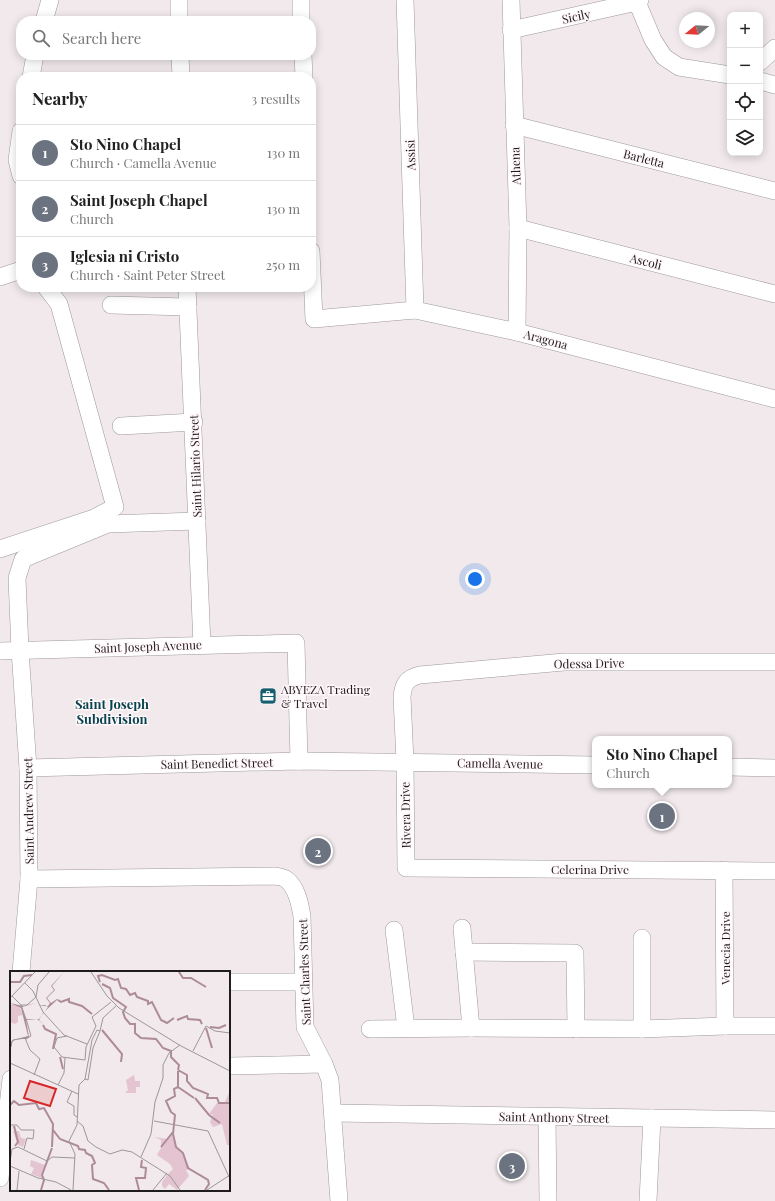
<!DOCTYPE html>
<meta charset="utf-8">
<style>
body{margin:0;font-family:"Playfair Display",serif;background:#f2f2f2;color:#222}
.controls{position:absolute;right:12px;top:12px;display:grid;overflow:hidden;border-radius:8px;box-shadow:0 2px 10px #0003}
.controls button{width:36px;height:36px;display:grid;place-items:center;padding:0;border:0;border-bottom:1px solid #e0e0e0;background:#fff;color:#222;font:20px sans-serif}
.compass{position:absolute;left:679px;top:12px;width:36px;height:36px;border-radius:50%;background:#fff;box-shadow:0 2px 10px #0003;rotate:252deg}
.you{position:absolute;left:475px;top:579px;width:14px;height:14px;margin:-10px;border:3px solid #fff;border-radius:50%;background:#1a73e8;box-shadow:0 0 0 6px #1a73e833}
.badge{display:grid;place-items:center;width:26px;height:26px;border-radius:50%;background:#2563eb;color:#fff;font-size:13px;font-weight:700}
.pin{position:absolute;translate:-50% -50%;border:2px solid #fff;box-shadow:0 1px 4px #0006}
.popup{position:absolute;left:592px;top:736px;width:140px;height:52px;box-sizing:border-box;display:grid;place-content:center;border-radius:8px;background:#fff;filter:drop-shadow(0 1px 3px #0005);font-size:13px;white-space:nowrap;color:#767676}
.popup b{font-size:15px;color:#222}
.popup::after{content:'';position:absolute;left:50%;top:100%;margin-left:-8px;border:8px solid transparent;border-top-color:#fff}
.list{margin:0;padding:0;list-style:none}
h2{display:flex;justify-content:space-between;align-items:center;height:52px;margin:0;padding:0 16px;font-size:17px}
h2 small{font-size:13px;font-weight:400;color:#767676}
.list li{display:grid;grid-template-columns:26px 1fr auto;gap:12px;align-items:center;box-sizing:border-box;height:56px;padding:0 16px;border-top:1px solid #e0e0e0}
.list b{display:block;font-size:15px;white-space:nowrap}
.list p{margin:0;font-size:13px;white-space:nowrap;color:#767676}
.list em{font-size:13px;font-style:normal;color:#767676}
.icon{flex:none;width:22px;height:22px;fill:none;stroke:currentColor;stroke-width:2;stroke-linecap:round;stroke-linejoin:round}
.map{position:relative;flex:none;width:775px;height:1201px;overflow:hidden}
.search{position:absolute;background:#fff;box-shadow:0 2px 10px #0003;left:16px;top:16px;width:300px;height:44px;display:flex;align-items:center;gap:10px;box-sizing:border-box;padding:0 14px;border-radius:16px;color:#767676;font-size:15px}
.panel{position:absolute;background:#fff;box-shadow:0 2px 10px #0003;left:16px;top:72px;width:300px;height:220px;border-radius:16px}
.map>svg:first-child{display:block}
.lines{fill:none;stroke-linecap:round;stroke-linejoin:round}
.street-casing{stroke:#9f989a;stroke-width:18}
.street{stroke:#fff;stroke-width:17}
.labels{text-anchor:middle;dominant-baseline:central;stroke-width:3;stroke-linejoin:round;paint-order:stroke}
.street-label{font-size:12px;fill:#1f1c1d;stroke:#fff7fa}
.poi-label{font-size:12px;fill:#1f1c1d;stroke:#fff7fa;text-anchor:start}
.neighbourhood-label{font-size:13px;font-weight:bold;fill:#06434f;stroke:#fff7fa}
.inset-river{fill:none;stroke:#ae8b98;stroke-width:2}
.inset-road{fill:none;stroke:#9d9799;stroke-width:1}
.view{fill:#d62828;fill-opacity:0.15;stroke:#d62828;stroke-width:2}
.inset-edge{fill:none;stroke:#1f1c1d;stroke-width:2}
</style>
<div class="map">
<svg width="775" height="1201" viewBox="0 0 775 1201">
<rect width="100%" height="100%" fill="#f1e9ec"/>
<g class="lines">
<g class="street-casing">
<g id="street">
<polyline points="179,0 179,21"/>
<polyline points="301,0 301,21"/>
<polyline points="405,0 415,310"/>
<polyline points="511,0 518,228 517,332"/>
<polyline points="637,2 653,40 664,57 679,67 730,75"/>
<polyline points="44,21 50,0"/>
<polyline points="511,30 637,2 640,0"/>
<polyline points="180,55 181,77"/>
<polyline points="303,55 304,77"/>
<polyline points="760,62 775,48"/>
<polyline points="31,77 35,55"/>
<polyline points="760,81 775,85"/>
<polyline points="514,125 775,191"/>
<polyline points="21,131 17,160 21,176"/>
<polyline points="518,228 775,294"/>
<polyline points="311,251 314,319 415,310 517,332 775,399"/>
<polyline points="0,277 21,270"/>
<polyline points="187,287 202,645"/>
<polyline points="111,305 188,307"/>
<polyline points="121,426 194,422"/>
<polyline points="0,549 94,518 115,507 59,304 46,287"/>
<polyline points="0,651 296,643 299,761"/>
<path d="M775 662H564L420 675C407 678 403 684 402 697L405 761 406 868 775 871"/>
<polyline points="729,767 775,768"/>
<polyline points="28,768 299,761 595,765"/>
<polyline points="724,870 725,1026"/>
<path d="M29 879 275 876C279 877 284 877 287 880 297 888 300 904 302 916L305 1027 324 1064 330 1080 339 1201"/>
<polyline points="462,928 471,1028"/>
<polyline points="394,930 406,1028"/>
<polyline points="464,952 575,953 576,1029"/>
<polyline points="21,972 29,879 28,768 20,650 17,578 23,559 108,524 197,521"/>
<polyline points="229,982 303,982"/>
<polyline points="370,1029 471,1028 642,1029 642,938"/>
<polyline points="642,1029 725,1026 775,1026"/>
<polyline points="229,1066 324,1064"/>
<polyline points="333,1113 775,1120"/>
<polyline points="547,1117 548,1201"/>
<polyline points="0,1178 11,1079"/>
<polyline points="648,1201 652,1118"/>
</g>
</g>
<use href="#street" class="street"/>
</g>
<defs>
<g id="office-square" transform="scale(0.9)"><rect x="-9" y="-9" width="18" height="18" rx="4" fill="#175f6f" stroke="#fff7fa"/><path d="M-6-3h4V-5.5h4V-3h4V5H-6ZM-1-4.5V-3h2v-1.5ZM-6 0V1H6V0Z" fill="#fff"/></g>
</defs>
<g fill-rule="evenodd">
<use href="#office-square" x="268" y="696"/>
</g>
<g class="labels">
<g class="street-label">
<text transform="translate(576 16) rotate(-12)">Sicily</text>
<text transform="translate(410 155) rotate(-92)">Assisi</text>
<text transform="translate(644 158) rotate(14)">Barletta</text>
<text transform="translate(515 166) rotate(-92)">Athena</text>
<text transform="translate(646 261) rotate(14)">Ascoli</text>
<text transform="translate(546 339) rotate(15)">Aragona</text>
<text transform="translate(195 466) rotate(-92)">Saint Hilario Street</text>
<text transform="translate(148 646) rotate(-2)">Saint Joseph Avenue</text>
<text transform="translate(589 663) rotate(-1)">Odessa Drive</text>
<text transform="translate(217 763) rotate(-1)">Saint Benedict Street</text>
<text transform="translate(500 763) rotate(1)">Camella Avenue</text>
<text transform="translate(28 811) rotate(-91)">Saint Andrew Street</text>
<text transform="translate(405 815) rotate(-91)">Rivera Drive</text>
<text x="590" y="869">Celerina Drive</text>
<text transform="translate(725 948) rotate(-90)">Venecia Drive</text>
<text transform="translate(304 972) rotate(-92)">Saint Charles Street</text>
<text transform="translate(554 1117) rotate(1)">Saint Anthony Street</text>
</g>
<g class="poi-label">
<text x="281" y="689">ABYEZA Trading<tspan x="281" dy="14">&amp; Travel</tspan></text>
</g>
<g class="neighbourhood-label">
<text x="112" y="703">Saint Joseph<tspan x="112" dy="15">Subdivision</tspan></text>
</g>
</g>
<g transform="translate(10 971)">
<rect width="220" height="220" fill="#f1e9ec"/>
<path d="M4 33 10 37 13 44 8 45V51L5 53 0 51V34ZM124 104 125 110H130V116H126V122H115L118 119 116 109ZM220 120V174H217L212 153 203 156 200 151 203 144 199 143 207 132 215 131ZM3 160H9L11 167 16 168 13 176 8 174ZM163 162 166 176 173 182 180 198 176 199 179 205 167 219 159 213 155 218 152 215V211L158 203 166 211 158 203 163 198 160 193 147 184 151 177V169L144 166 157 168ZM21 189 35 194 31 204 34 208 21 203 24 197 20 195Z" fill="#e3c4d0"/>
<path d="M54 1 42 15 45 19 37 27 41 32 47 28 51 31 47 29 33 42 29 49 33 53 27 48 16 49 19 66 16 68H6L2 71V75L0 77 1 71 3 69 18 65 11 37 0 32 13 35 26 32 28 35H38L40 32 36 27 44 19 41 15ZM26 32 28 35 35 34 38 36 29 48H16L12 36Z" fill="#ae8b98" fill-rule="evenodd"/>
<path class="inset-river" d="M169 1 173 7H181L196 16M0 11H10L14 5 22 4M90 11 88 5 92 4 105 9 108 8 111 17 116 18 120 24 125 22 127 26 138 30V33L142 31 151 49 157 52 164 47M92 13 100 17 103 27 116 36 113 41 115 47 120 53H125V62L131 67 146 68 153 77 161 80V86L169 94 168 99M48 29 51 31 59 28V31L72 35 82 43M167 49 177 45 178 48 190 49 192 53M33 54 35 58 46 63 43 78M200 56 209 57 216 54M196 57 202 77M92 59 112 83 111 91M50 86 53 98M168 99 177 104V110L183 117 198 123 197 127H207L209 132H220M168 116 184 127M185 127 199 144 210 152M0 134 4 130 9 134 26 132 29 138 34 137 43 153 42 176M161 141 156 130 165 125 164 118 168 116V100M161 141 165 144 163 163 166 176 173 182 178 197 198 209 199 213 195 219M4 155 8 171 5 175M43 159 50 168 68 175 69 178 75 179 76 182 82 185 85 192 82 194 83 208 94 212 99 219M151 176 163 161M31 219 34 209 32 204 42 177M129 219 126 207H135L136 197 131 196 132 189"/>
<path class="inset-road" d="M81 1 97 25 109 37 171 75 220 100M15 12 23 20 33 41 54 64 77 73M2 25 11 34 17 51 21 65 16 68M0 27 25 1M11 34H17L26 26 28 14 39 1M82 46 101 31M57 65 47 67 44 76 52 86 75 89 76 76 86 55 82 46M0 76 3 69 15 67 20 79 30 88 24 104M183 80 196 55 205 60 220 62M0 92 68 123M75 108 78 109 83 77 90 60M48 114 54 102 55 87M62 120 57 131 64 135V144L67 146M67 150 73 155 78 170 86 176 100 183 112 179 122 181 160 205 170 219M144 150 198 160 220 208M0 154H7L11 159H24L23 168 17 167 14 178M131 186 141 163 145 131 153 107V94L159 82 170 74M0 191 2 178 8 176 37 190 42 186 65 187M0 195 28 207 46 211 61 219M7 219 9 200M63 219 65 183 59 170 67 154 69 114 75 108 82 69 87 59 90 60 93 47 107 34M143 219 157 202M197 219 220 204"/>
<path class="view" d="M20 110 46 118 40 135 14 127Z"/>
<rect width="220" height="220" class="inset-edge"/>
</g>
</svg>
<div class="controls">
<button>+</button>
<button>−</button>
<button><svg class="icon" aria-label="locate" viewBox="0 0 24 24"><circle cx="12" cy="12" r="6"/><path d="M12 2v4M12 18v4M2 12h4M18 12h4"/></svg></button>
<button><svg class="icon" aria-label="layers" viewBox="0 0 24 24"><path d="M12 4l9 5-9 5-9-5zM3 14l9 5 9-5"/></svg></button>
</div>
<svg class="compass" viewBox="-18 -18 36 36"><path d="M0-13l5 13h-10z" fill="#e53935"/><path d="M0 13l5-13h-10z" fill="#767676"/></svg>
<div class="you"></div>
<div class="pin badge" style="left:662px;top:816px;background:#6b7280">1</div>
<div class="popup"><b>Sto Nino Chapel</b>Church</div>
<div class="pin badge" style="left:318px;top:851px;background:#6b7280">2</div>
<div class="pin badge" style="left:512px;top:1166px;background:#6b7280">3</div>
<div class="search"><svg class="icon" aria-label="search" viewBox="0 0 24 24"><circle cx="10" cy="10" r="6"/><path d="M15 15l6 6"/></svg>Search here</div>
<section class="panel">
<h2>Nearby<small>3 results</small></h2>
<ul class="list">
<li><span class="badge" style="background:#6b7280">1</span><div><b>Sto Nino Chapel</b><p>Church · Camella Avenue</p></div><em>130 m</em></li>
<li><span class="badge" style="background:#6b7280">2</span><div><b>Saint Joseph Chapel</b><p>Church</p></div><em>130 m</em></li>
<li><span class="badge" style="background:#6b7280">3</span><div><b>Iglesia ni Cristo</b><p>Church · Saint Peter Street</p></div><em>250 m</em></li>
</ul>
</section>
</div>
